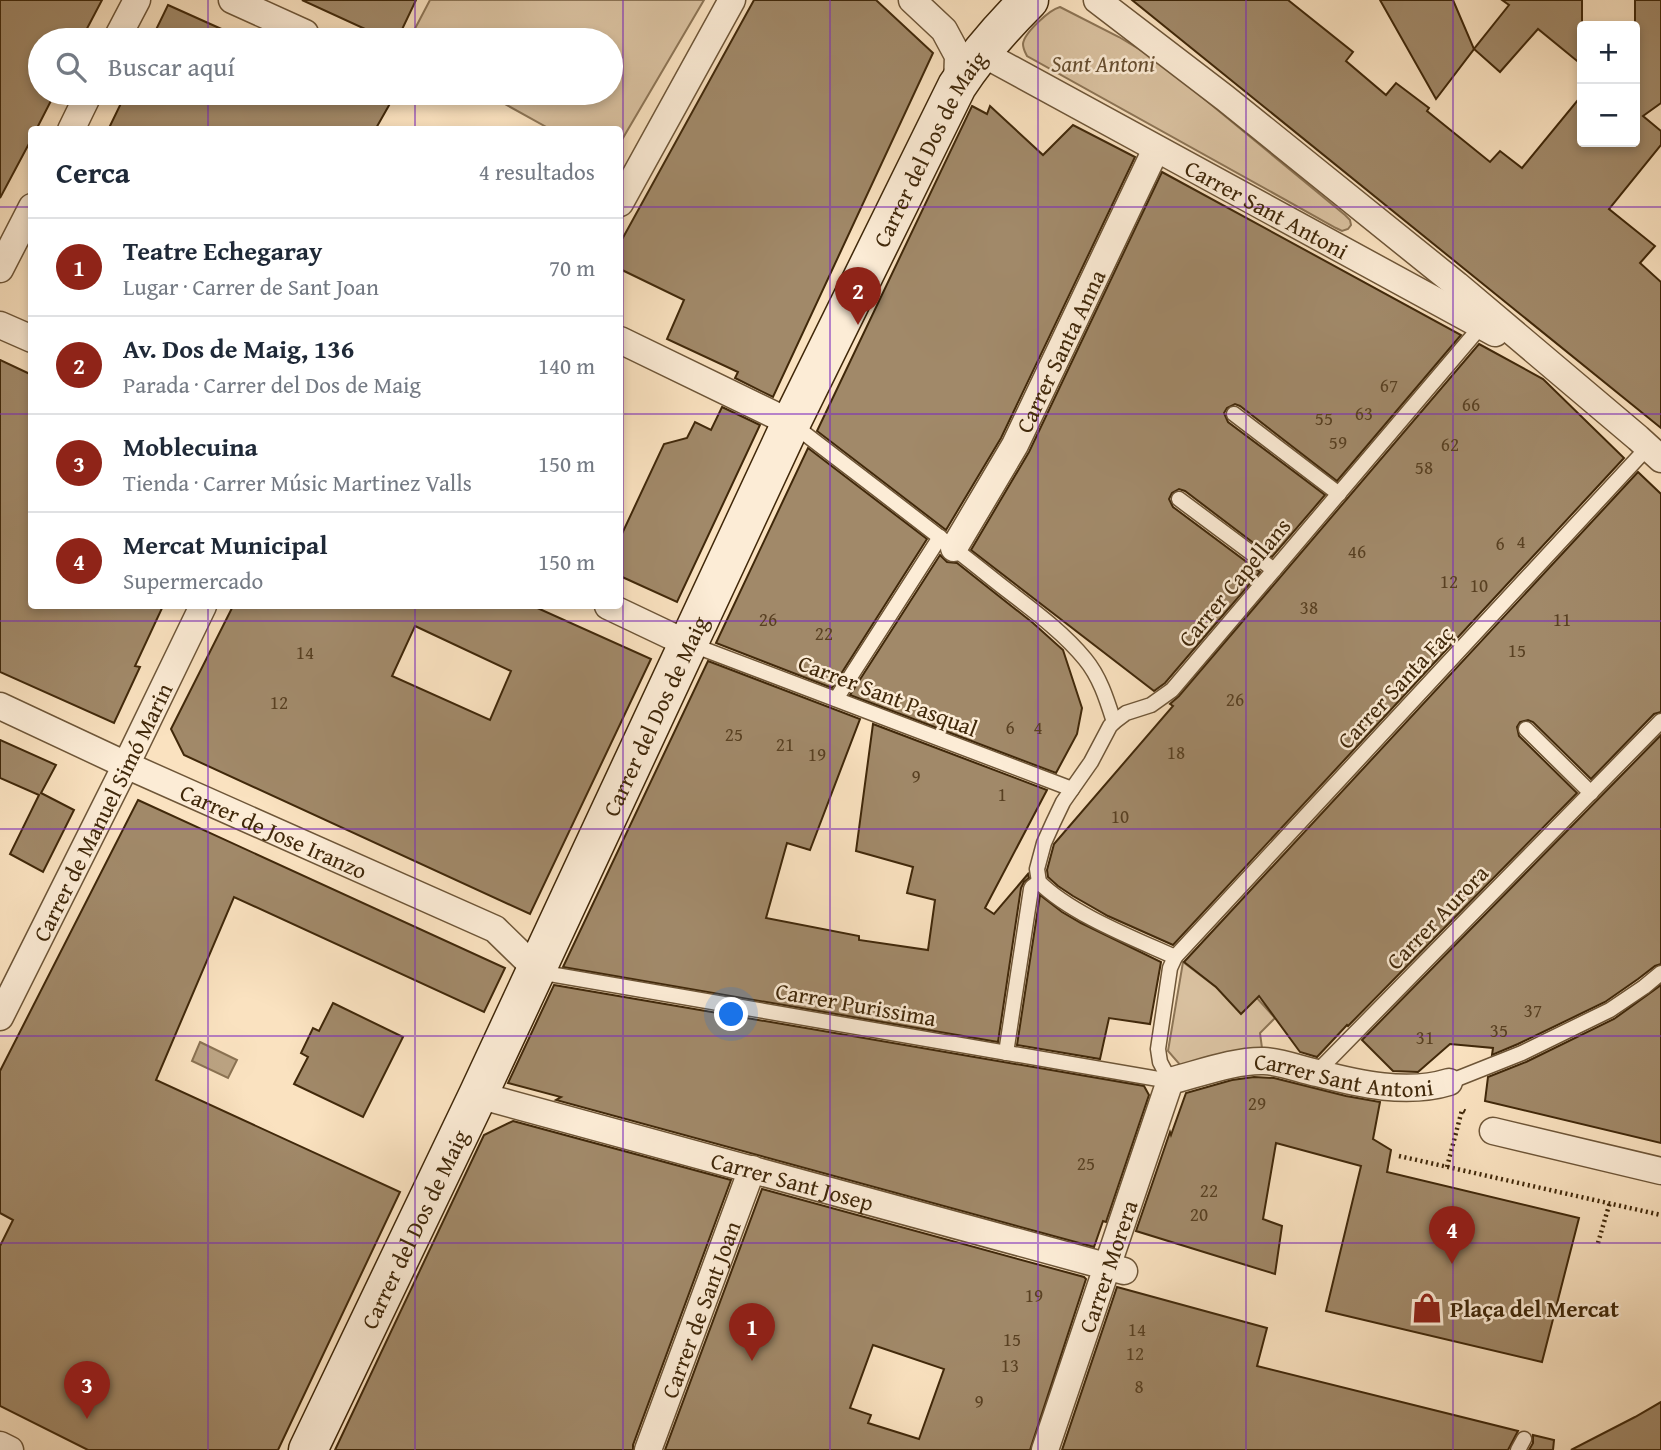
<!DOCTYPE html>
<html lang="es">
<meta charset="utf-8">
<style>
body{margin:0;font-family:"Gentium Book Plus",serif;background:#f2f2f3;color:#1f2937}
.controls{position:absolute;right:21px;top:21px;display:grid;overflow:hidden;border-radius:7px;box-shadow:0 4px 10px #0003}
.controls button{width:63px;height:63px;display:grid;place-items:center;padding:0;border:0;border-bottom:2px solid #e0e1e3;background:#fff;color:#1f2937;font:35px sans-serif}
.you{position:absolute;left:732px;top:1015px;width:24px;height:24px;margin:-18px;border:5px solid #fff;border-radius:50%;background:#1a73e8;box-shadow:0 0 0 10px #1a73e833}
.badge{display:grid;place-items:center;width:46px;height:46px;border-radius:50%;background:#8f2418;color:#fff;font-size:23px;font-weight:700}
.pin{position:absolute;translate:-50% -58px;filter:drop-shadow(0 2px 4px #0008)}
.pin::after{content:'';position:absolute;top:37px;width:24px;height:21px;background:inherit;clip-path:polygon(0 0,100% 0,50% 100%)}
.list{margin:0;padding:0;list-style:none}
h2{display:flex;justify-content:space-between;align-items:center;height:91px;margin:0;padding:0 28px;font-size:30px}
h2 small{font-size:23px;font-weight:400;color:#747a83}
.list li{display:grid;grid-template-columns:46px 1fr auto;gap:21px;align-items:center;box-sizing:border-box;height:98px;padding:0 28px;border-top:2px solid #e0e1e3}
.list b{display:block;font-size:26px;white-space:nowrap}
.list p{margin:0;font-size:23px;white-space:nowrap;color:#747a83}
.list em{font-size:23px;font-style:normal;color:#747a83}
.icon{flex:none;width:38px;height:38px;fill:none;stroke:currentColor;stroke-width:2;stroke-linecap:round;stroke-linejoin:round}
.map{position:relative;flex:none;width:1661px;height:1450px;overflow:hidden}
.search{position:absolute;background:#fff;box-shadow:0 4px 10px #0003;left:28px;top:28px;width:595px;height:77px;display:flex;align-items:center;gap:18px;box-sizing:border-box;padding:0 24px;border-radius:38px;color:#747a83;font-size:26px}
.panel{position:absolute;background:#fff;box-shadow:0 4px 10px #0003;left:28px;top:126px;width:595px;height:483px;border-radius:7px}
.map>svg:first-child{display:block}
.green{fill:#dac2a1;stroke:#8d7556;stroke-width:2}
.water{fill:#bba382;stroke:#8a7252;stroke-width:2}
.building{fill:#a18969;stroke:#40280a;stroke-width:2;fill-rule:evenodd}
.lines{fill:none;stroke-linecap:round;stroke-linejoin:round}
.lane-casing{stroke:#6e5638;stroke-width:17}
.street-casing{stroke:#6e5638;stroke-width:29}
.secondary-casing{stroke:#40280a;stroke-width:41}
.path{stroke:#40280a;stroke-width:4.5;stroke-dasharray:2 3.5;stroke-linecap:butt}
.lane{stroke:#fcecd6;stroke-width:14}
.street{stroke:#fcecd6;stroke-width:26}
.secondary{stroke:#fcecd6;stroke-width:38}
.grid{fill:none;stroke:#7b2cbf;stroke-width:2;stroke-opacity:0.55}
.labels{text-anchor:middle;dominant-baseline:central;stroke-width:5;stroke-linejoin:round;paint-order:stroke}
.number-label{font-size:19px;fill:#584022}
.park-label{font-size:23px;font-style:italic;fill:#664e30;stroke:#fcecd6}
.street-label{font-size:23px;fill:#40280a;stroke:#fcecd6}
.poi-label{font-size:23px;font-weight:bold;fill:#40280a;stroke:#fcecd6;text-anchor:start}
</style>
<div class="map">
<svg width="1661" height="1450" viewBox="0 0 1661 1450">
<rect width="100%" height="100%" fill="#fae2c0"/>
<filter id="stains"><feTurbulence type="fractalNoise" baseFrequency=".00286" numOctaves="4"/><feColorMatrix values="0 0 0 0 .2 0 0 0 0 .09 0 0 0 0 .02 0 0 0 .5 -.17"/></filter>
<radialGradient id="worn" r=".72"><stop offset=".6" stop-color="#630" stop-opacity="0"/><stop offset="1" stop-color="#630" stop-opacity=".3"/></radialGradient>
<g class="green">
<polygon points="430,0 704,0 620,143 620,130 550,129 485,93 611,93 611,40 409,40"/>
<path d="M1060 7 1119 37 1157 60 1345 215 1350 220 1351 225 1348 229 1342 231 1336 228 1027 56C1025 52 1023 49 1023 44 1024 33 1049 10 1060 7Z"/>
<polygon points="1183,962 1216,987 1257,998 1275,1018 1260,1033 1262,1048 1181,1066 1168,1051"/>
</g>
<polygon class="water" points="200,1042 237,1060 228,1078 192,1061"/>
<g class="building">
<polygon points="0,0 102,0 81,40 40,40 40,93 55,93 36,130 32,130 32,138 0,198"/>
<polygon points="302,0 416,0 397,40 389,40"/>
<polygon points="754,0 876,0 933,53 773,397 735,378 738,372 667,339 684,300 620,269 620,243"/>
<polygon points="1132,0 1288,0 1353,52 1346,61 1386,95 1396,83 1429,108 1427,111 1490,162 1500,151 1522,168 1582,95 1582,142 1635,142 1635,0 1661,0 1661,103 1643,116 1661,131 1661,145 1609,209 1655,246 1640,263 1661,282 1661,428"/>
<polygon points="1380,0 1453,0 1474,49 1436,99"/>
<polygon points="1502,0 1582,0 1582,65 1538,29 1500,72 1474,49 1509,5"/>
<polygon points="168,5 246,40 151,40"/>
<polygon points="126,93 396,93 375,130 108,130"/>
<polygon points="972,106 987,114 990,106 1043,155 1073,125 1135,157 1001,438 946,530 817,431"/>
<polygon points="1162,172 1461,335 1337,481 1240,406 1235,404 1227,408 1224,413 1228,422 1325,495 1272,557 1185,491 1179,489 1172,493 1169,499 1173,507 1260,572 1165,683 1154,691 971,550 1029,452"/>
<polygon points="1479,344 1543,379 1624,458 1173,945 1108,916 1073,896 1058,886 1048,877 1047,870 1054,844 1173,706 1170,704 1179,696"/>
<polygon points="0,360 32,375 32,606 163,606 135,666 140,667 114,723 0,672"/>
<polygon points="722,407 760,425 677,602 620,576 620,538 664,444 687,438 695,422 711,430"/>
<polygon points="808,448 927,539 832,688 716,643"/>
<polygon points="1638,472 1661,494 1661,712 1654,714 1591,779 1533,722 1528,720 1520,722 1517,727 1519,736 1577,793 1348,1026 1347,1025 1317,1057 1300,1052 1259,996 1241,1014 1216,987 1184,962"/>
<polygon points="940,555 947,562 957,563 1033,623 1063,650 1082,708 1077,734 1056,773 850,695"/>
<path d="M233 606H533L651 659 530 914 184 755 171 729ZM415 626 511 671 490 720 392 676Z"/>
<polygon points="708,661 860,719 810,850 787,843 766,918 859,936 859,940 928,950 935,900 907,893 913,867 856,851 873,724 1047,790 985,908 994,914 1028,874 1029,878 1024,882 1021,888 998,1042 563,967"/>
<polygon points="1661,735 1661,964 1655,966 1638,979 1605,1002 1518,1044 1492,1055 1493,1048 1450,1044 1418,1072 1393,1071 1362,1040"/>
<polygon points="0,740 56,765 41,793 74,810 43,872 10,854 39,795 0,778"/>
<polygon points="138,800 505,968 484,1012 234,897 156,1080 400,1192 278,1450 88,1450 0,1406 0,1246 13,1220 0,1213 0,1071"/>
<polygon points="1040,895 1062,912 1081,923 1161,962 1150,1024 1109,1018 1100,1059 1017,1045"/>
<polygon points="554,985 1144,1086 1149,1095 1106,1222 1103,1221 1094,1247 556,1100 561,1097 508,1083"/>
<polygon points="1661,985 1661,1143 1485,1101 1488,1077 1526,1062 1614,1019"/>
<polygon points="333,1003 403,1037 363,1117 294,1084 308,1057 301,1053 313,1028 319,1031"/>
<polygon points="1254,1077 1274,1078 1346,1096 1380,1102 1373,1139 1391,1150 1387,1172 1579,1218 1542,1362 1326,1311 1361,1166 1276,1143 1263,1219 1282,1226 1275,1274 1136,1231 1170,1132 1171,1135 1186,1093 1232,1080"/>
<polygon points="513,1121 731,1180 633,1445 633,1450 335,1450 484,1135"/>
<path d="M762 1189 1084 1277 1086 1279 1030 1450H665ZM873 1345 944 1369 919 1439 868 1423 871 1415 850 1408Z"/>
<polygon points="1117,1287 1267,1328 1257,1366 1518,1431 1508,1450 1062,1450"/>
<polygon points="1661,1402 1661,1450 1571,1450 1635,1417"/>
<polygon points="1533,1435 1554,1440 1553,1450 1529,1450 1533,1443"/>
</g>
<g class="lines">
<g class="lane-casing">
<g id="lane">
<polyline points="1234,414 1339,494"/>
<path d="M791 423C857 474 924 524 989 576 1021 602 1059 627 1085 659 1100 677 1107 700 1114 722"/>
<polyline points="1179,499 1274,570"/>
<polyline points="690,644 1072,789"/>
<polyline points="836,699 940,537"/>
<polyline points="1526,729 1591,793"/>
<path d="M1175 957C1133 938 1071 914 1039 882L1037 869 1044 843 1053 823 1063 802 1091 762 1110 726 1114 722 1126 713 1151 705 1172 690 1482 325"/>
<polyline points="537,970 544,973 1170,1081"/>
<polyline points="1006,1053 1031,889 1032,887 1039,882"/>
<polyline points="1316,1073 1661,721"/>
<polyline points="1170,1081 1160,1062 1158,1049 1170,968 1175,957 1648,447"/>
<polyline points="1449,1082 1522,1053 1610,1010 1644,987 1661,973"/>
<polyline points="1518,1450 1524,1439"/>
</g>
</g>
<g class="street-casing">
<g id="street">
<polyline points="232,0 305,33"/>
<polyline points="912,0 944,30 958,56 957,86"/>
<polyline points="1097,0 1225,98 1457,285 1638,438 1661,459"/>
<polyline points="116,40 137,0"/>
<path id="s1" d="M980 52 1495 333"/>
<polyline points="71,130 89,93"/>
<polyline points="620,203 732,0"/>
<polyline points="0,269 32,207"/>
<polyline points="0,325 32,339"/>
<polyline points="620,340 791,423"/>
<path id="s2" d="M954 548 1015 445 1156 149"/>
<polyline points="608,606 688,644"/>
<path id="s3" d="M0 706 126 765 495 929 536 969"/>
<path id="s4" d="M0 1017 126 765 203 606"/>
<path id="s5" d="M478 1095 1124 1271"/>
<polyline points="1493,1131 1661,1171"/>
<polyline points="0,1445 10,1450"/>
<path id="s6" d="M648 1450 752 1169"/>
<path id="s7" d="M1045 1450 1170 1081C1198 1074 1235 1060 1264 1061 1282 1062 1299 1069 1317 1073 1359 1084 1407 1095 1449 1082"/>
</g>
</g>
<g class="secondary-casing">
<g id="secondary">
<path id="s8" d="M308 1450 478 1095 791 423 957 86C978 54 1002 27 1029 0"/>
</g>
</g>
<g class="path">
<polyline points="1399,1156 1661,1215"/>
<polyline points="1447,1167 1462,1110 1466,1112"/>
<polyline points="1598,1243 1610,1202"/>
</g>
<use href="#lane" class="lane"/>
<use href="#street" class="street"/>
<use href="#secondary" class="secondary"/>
</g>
<path class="grid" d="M208 0V40M415 0V40M623 0V1450M830 0V1450M1038 0V1450M1246 0V1450M1453 0V1450M208 93V130M415 93V130M0 207H32M620 207H1661M0 414H32M620 414H1661M208 606V1450M415 606V1450M0 621H1661M0 829H1661M0 1036H1661M0 1243H1661"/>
<defs>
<g id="shop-bare" transform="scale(2.415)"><path d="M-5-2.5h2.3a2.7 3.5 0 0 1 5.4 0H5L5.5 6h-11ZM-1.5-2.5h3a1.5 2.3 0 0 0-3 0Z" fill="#8f2418" stroke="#fcecd6" stroke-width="2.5" paint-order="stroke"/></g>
</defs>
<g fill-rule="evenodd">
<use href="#shop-bare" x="1427" y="1308"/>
</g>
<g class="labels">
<g class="number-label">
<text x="1389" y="385">67</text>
<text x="1471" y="404">66</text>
<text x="1364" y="413">63</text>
<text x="1324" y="418">55</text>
<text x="1338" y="442">59</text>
<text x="1450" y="444">62</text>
<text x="1424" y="467">58</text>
<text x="1521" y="541">4</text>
<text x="1500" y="543">6</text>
<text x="1357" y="551">46</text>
<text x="1449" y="581">12</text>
<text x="1479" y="585">10</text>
<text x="1309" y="607">38</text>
<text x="768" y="619">26</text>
<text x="1562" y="619">11</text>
<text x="824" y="633">22</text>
<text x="1517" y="650">15</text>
<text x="305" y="652">14</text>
<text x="1235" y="699">26</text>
<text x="279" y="702">12</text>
<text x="1010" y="727">6</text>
<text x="1038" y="727">4</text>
<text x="734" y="734">25</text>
<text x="785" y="744">21</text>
<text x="1176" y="752">18</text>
<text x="817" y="754">19</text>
<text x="916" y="776">9</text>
<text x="1002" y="794">1</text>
<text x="1120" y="816">10</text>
<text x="1533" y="1010">37</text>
<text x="1499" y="1030">35</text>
<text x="1425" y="1037">31</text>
<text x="1257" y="1103">29</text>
<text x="1086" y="1163">25</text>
<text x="1209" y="1190">22</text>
<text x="1199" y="1214">20</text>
<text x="1034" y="1295">19</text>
<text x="1137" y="1329">14</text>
<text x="1012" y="1339">15</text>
<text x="1135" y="1353">12</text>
<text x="1010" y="1365">13</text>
<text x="1139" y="1386">8</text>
<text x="979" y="1401">9</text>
</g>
<g class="park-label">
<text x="1103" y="63">Sant Antoni</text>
</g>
<g class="street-label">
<text stroke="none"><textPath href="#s8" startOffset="1442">Carrer del Dos de Maig</textPath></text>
<text stroke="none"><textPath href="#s1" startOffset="327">Carrer Sant Antoni</textPath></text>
<text stroke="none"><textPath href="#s2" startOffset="224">Carrer Santa Anna</textPath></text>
<text transform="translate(1234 582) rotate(-50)">Carrer Capellans</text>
<text transform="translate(1395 687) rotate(-47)">Carrer Santa Faç</text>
<text transform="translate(888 695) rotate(21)">Carrer Sant Pasqual</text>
<text stroke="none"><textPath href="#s8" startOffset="812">Carrer del Dos de Maig</textPath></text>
<text stroke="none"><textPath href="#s4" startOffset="229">Carrer de Manuel Simó Marin</textPath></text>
<text stroke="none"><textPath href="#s3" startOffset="301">Carrer de Jose Iranzo</textPath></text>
<text transform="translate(1437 917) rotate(-46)">Carrer Aurora</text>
<text transform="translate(856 1004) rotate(10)">Carrer Purissima</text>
<text stroke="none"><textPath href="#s7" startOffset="567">Carrer Sant Antoni</textPath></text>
<text stroke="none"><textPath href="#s5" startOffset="326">Carrer Sant Josep</textPath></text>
<text stroke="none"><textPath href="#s8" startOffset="245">Carrer del Dos de Maig</textPath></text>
<text stroke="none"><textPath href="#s7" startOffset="194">Carrer Morera</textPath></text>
<text stroke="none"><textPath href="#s6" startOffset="150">Carrer de Sant Joan</textPath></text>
</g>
<g class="poi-label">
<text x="1450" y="1308">Plaça del Mercat</text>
</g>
</g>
<rect width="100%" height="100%" filter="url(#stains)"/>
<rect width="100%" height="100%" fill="url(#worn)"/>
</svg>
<div class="controls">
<button>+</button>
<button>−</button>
</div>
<div class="you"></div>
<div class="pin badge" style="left:752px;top:1361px">1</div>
<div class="pin badge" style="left:858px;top:325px">2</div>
<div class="pin badge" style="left:87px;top:1419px">3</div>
<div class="pin badge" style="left:1452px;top:1264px">4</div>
<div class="search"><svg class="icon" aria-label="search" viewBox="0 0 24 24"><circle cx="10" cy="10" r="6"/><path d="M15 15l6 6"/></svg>Buscar aquí</div>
<section class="panel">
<h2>Cerca<small>4 resultados</small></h2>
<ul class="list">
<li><span class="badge">1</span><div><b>Teatre Echegaray</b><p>Lugar · Carrer de Sant Joan</p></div><em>70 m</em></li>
<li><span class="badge">2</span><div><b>Av. Dos de Maig, 136</b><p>Parada · Carrer del Dos de Maig</p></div><em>140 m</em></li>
<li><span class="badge">3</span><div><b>Moblecuina</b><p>Tienda · Carrer Músic Martinez Valls</p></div><em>150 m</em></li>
<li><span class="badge">4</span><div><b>Mercat Municipal</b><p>Supermercado</p></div><em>150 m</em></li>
</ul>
</section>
</div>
